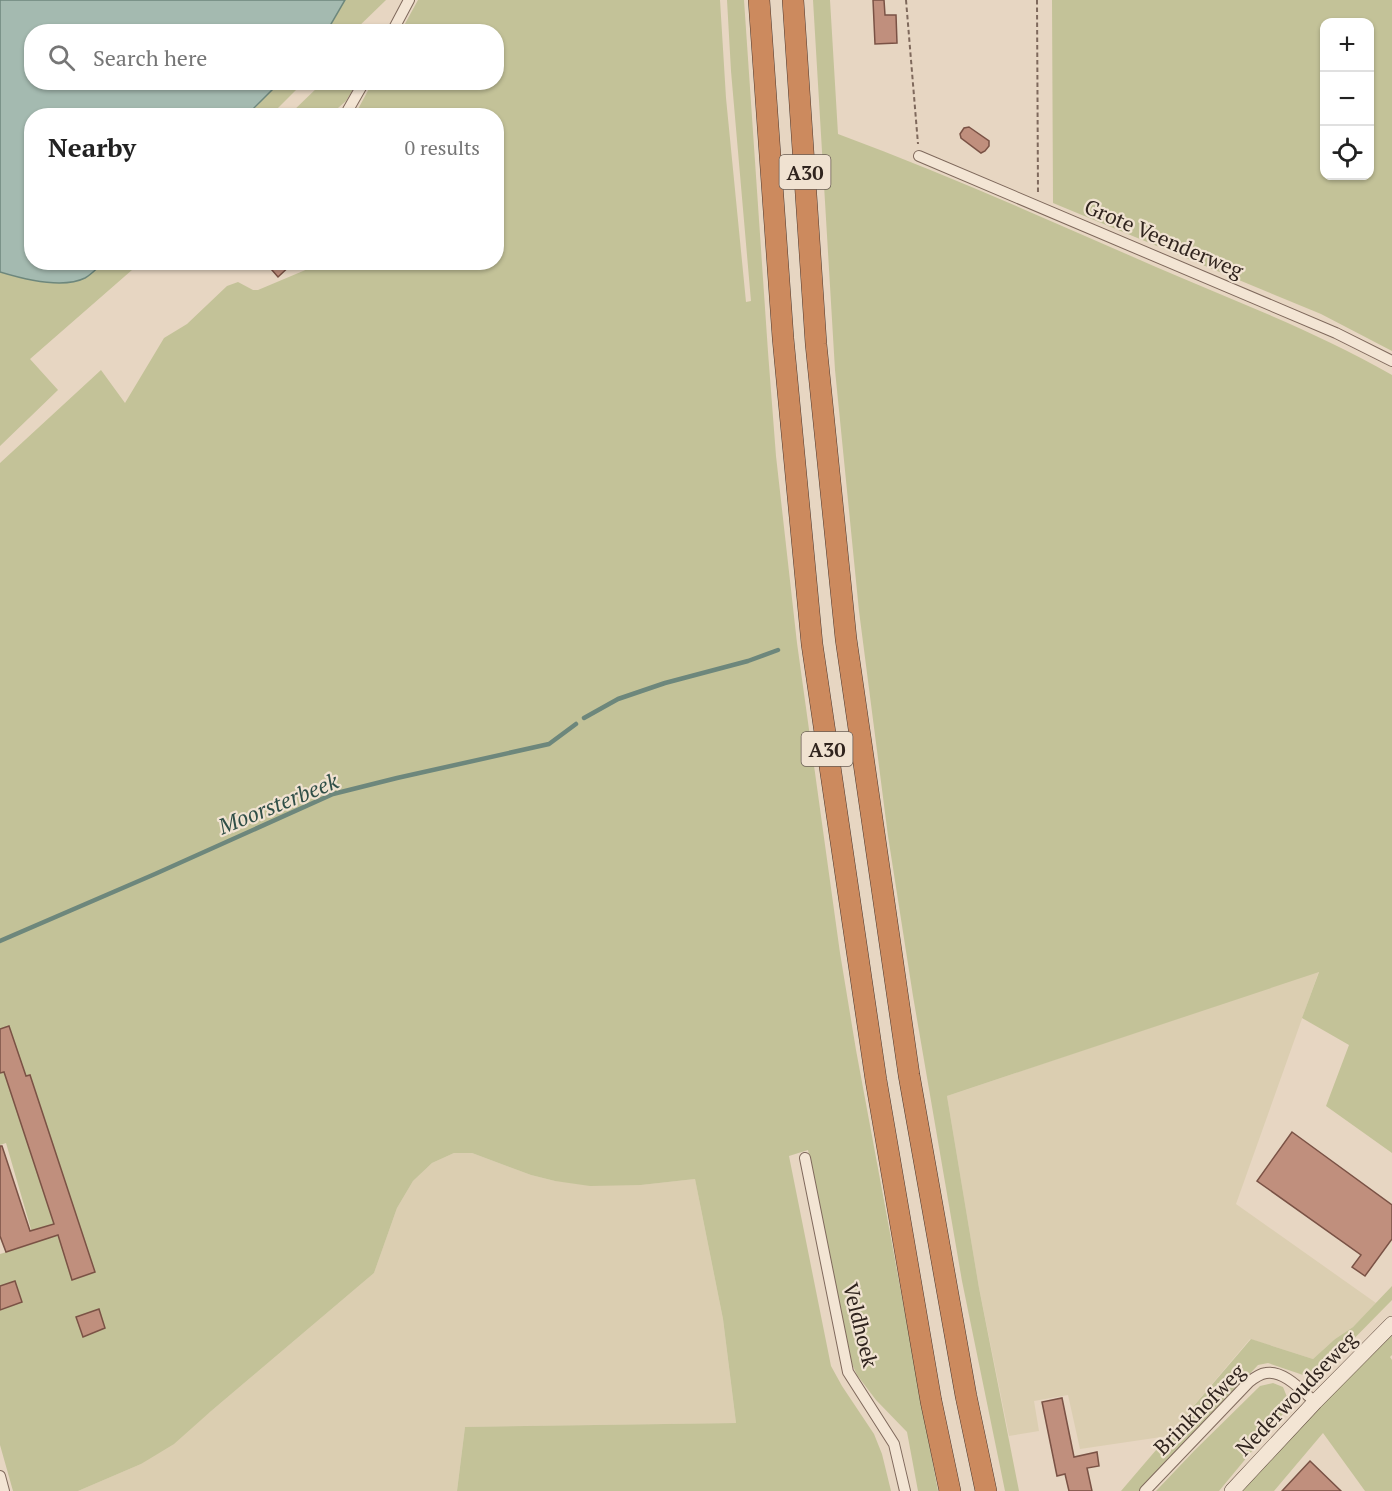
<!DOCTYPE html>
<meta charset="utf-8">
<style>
body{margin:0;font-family:"PT Serif",serif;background:#f6f6f6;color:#222}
.controls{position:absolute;right:18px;top:18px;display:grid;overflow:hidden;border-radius:12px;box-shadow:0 2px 4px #0004}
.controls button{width:54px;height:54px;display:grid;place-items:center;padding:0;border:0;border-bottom:2px solid #e0e0e0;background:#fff;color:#222;font:30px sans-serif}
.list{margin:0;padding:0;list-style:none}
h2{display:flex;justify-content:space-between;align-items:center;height:78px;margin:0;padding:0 24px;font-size:26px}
h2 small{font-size:20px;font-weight:400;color:#767676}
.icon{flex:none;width:33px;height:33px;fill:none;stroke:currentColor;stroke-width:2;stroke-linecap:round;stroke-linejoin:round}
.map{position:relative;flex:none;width:1392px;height:1491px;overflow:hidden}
.search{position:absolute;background:#fff;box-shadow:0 2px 4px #0004;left:24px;top:24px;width:480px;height:66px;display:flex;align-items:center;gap:15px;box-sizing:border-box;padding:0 21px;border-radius:24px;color:#767676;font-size:22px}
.panel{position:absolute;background:#fff;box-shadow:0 2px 4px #0004;left:24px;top:108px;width:480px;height:162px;border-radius:24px}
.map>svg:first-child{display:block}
.farmland{fill:#dbceb1}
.green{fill:#c3c298;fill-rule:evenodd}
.water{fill:#a4bab0;stroke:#6d877c;stroke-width:1.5}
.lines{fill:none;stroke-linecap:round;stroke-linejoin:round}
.stream{stroke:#6d877c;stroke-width:4.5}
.building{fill:#c08f7d;stroke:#7a5245;stroke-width:1.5}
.street-casing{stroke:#7f695c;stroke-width:12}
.secondary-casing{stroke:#604b3f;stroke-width:16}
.highway-casing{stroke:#4d3930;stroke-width:22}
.path{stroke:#7f695c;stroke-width:2;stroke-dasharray:4.5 3;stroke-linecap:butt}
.street{stroke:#f3e5d4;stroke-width:10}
.secondary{stroke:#f3e5d4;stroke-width:15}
.highway{stroke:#cc8a5e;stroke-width:21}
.labels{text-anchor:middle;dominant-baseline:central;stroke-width:4.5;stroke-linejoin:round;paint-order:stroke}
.shield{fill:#f0e2d1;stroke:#6a5d54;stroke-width:1.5}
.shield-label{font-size:20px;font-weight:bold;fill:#30241e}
.street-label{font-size:21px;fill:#30241e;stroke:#f0e2d1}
.water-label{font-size:22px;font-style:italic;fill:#2f4e47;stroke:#f0e2d1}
</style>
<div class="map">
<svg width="1392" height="1491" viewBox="0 0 1392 1491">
<rect width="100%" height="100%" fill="#e7d6c2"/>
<g class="farmland">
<polygon points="1319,971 1236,1204 1376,1303 1353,1327 1335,1339 1313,1359 1250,1339 1168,1436 1080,1449 1068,1395 1034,1401 1039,1431 1009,1436 979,1288 947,1096"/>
<polygon points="454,1153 472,1153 531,1175 555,1181 641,1185 695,1179 723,1319 736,1423 465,1427 457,1491 78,1491 141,1464 210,1412 374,1273 397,1208 413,1181 432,1163"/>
</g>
<g class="green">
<polygon points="345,0 386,0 354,31 327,32"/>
<polygon points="418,0 720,0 726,98 746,302 751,301 731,71 727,0 744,0 768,352 776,456 797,643 840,953 856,1050 938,1491 918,1491 907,1432 876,1400 857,1375 847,1353 808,1150 789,1156 831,1366 842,1386 874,1434 882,1454 891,1491 457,1491 465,1427 736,1423 723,1319 695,1179 641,1185 590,1186 555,1181 531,1175 472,1153 454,1153 432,1163 413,1181 397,1208 374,1273 210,1412 174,1444 141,1464 78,1491 13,1491 0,1445 0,1254 35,1243 6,1143 0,1145 0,463 101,370 125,403 164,338 187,324 227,286 238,282 253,290 258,290 322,263 496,262 496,116 361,116 357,111 372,83 496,82 496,32 401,31"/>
<path d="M813 0H830L838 134C946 174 1051 221 1156 267 1235 301 1317 332 1392 375V1153L1326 1106 1349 1045 1302 1018 1319 972 947 1096 979 1288 1019 1491H1005L962 1281 913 996 888 836 859 611 835 370Z"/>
<path d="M1052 0H1392V351L1321 314 1053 203ZM1370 22V176H1324V22Z"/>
<polygon points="279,83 303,83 271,115 247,116"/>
<polygon points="322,83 357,83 346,101 330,115 289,115"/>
<path d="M103 263H140L30 359 58 390 0 446V272C23 279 63 289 85 278 92 274 97 268 103 263Z"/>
<polygon points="1392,1286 1392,1300 1334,1359 1316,1374 1306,1376 1268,1363 1258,1365 1140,1491 1121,1491 1251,1339 1313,1359 1335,1339 1353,1327"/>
<polygon points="1392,1332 1392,1355 1390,1357 1392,1360 1392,1491 1365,1491 1323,1433 1274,1491 1240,1491"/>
<polygon points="1273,1383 1283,1387 1287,1397 1287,1409 1219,1491 1156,1491 1194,1451 1260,1386"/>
</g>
<path class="water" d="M0 0H345L327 31 32 32V82L279 83 247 115 32 116V262L103 263C97 268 92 274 85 278 63 289 23 279 0 272Z"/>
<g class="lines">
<g class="stream">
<polyline points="584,718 618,699 665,683 748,661 778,650"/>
<polyline points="0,941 155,874 333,794 397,778 549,744 576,724"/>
</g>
</g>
<g class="building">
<polygon points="873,0 884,0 885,15 896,15 897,43 875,44"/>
<polygon points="969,127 989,141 989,146 985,151 981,153 961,138 960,134 964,128"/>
<polygon points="265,262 294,262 278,277"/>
<polygon points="9,1026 26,1076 30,1075 95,1272 72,1280 58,1235 6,1252 0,1236 0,1146 2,1146 30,1231 54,1224 4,1072 0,1073 0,1029"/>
<polygon points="1292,1132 1392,1205 1392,1239 1365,1276 1352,1267 1361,1255 1257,1181"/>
<polygon points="15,1281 22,1302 0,1310 0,1286"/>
<polygon points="99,1309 105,1328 83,1337 76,1317"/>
<polygon points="1062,1398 1074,1457 1097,1452 1099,1466 1087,1468 1092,1491 1069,1491 1065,1474 1057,1476 1042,1402"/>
<polygon points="1310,1461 1341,1491 1282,1491"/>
</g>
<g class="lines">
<g class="street-casing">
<g id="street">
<polyline points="392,32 409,0"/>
<polyline points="348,110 364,82"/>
<polyline points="919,156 1336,333 1392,361"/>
<polyline points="805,1158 848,1372 894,1444 905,1491"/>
<polyline points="0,1476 4,1491"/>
<path d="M1145 1491 1249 1382C1254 1378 1259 1374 1266 1373 1284 1370 1302 1391 1315 1402"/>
</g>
</g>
<g class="secondary-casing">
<polyline id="secondary" points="1232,1491 1315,1402 1392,1324"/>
</g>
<g class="highway-casing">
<g id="highway">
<polyline points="759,0 783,338 812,644 876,1080 931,1401 950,1491"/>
<polyline points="793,0 816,344 846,639 909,1075 966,1396 986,1491"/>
</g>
</g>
<g class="path">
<polyline points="906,0 918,144"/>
<polyline points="1037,0 1038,195"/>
</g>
<use href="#street" class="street"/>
<use href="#secondary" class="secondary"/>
<use href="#highway" class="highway"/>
</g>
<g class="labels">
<g class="shield">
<rect x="779.5" y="155" width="51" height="34" rx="4.5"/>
<rect x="801.5" y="732" width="51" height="34" rx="4.5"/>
</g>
<g class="shield-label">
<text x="805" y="172">A30</text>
<text x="827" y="749">A30</text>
</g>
<g class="street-label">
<text transform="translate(1164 238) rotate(23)">Grote Veenderweg</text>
<text transform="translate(861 1325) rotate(76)">Veldhoek</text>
<text transform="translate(1296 1393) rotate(-46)">Nederwoudseweg</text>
<text transform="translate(1199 1409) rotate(-45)">Brinkhofweg</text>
</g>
<g class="water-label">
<text transform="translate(278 803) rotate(-22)">Moorsterbeek</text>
</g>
</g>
</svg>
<div class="controls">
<button>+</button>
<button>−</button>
<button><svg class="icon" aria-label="locate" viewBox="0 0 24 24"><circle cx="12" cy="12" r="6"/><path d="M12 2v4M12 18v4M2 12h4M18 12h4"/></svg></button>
</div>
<div class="search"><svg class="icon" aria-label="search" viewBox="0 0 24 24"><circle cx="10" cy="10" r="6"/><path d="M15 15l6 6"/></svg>Search here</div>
<section class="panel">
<h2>Nearby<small>0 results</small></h2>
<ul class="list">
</ul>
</section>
</div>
